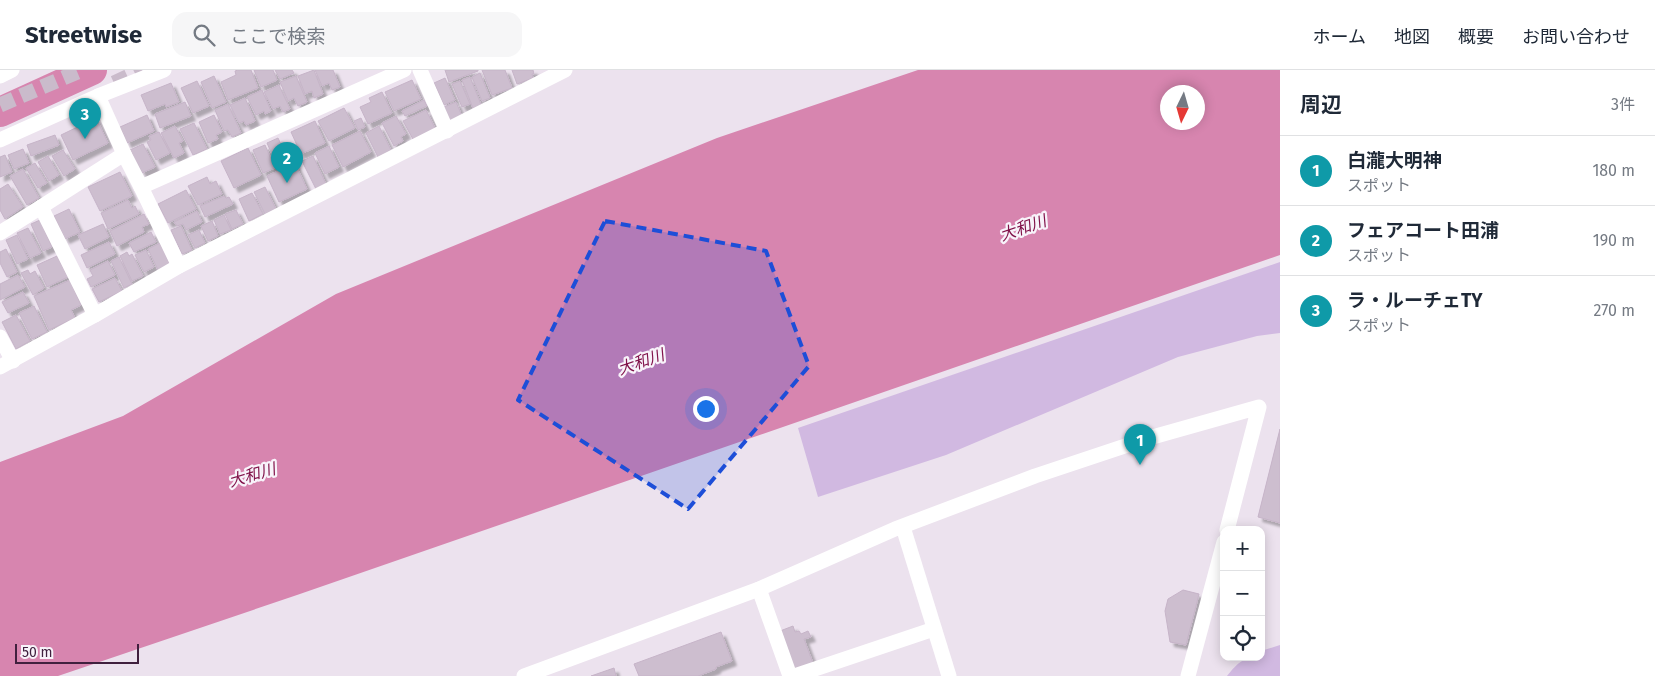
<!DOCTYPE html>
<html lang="ja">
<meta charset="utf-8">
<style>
body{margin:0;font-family:"Fira Sans","Noto Sans JP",sans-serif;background:#f6f6f7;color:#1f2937}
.controls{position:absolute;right:15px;bottom:15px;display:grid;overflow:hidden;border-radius:10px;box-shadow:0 2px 12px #0003}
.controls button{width:45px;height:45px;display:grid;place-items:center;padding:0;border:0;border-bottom:1px solid #e0e1e3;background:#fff;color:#1f2937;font:25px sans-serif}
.compass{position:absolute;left:1160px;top:15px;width:45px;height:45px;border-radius:50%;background:#fff;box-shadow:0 2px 12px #0003;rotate:185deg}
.scale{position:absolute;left:15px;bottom:12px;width:124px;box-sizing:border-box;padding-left:5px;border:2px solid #40203e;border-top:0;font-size:14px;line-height:18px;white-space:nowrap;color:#40203e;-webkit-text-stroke:4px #f8f3fa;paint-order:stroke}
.you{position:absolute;left:705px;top:338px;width:18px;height:18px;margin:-12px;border:4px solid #fff;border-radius:50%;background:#1a73e8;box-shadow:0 0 0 8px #1a73e833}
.badge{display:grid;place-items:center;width:32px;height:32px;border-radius:50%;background:#35896f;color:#fff;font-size:16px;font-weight:700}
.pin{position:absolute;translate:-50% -41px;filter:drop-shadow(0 1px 2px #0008)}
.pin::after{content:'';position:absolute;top:26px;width:18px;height:15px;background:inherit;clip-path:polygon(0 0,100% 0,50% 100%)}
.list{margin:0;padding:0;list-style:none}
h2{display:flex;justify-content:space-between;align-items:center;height:65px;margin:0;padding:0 20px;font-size:21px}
h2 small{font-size:16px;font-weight:400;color:#747a83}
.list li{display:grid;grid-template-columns:32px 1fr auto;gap:15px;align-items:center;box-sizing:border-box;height:70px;padding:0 20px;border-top:1px solid #e0e1e3}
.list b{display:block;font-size:19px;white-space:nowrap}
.list p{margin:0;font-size:16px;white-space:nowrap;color:#747a83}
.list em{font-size:16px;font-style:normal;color:#747a83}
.icon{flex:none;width:28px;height:28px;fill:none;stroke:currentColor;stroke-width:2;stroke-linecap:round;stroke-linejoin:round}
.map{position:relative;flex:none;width:1280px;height:606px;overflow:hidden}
header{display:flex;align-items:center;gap:30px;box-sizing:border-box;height:70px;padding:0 25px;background:#fff;border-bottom:1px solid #e0e1e3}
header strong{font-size:24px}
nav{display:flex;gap:28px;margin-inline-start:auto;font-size:18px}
.search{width:350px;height:45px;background:#f6f6f7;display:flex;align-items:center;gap:12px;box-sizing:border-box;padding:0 18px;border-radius:15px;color:#747a83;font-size:19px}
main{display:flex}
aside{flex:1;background:#fff}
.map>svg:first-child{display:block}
.green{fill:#d1b9e1}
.water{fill:#d785af;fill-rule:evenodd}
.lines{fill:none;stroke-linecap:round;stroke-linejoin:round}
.river{stroke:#d785af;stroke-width:30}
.building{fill:#cdbecf;stroke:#c6b4c8;filter:url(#shadow)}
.highway-tunnel{stroke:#cabbcb;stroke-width:15;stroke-dasharray:15 8;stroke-linecap:butt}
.minor{stroke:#fff;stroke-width:15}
.marked{fill:#1d4ed8;fill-opacity:0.2;stroke:#1d4ed8;stroke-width:4;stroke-dasharray:10 6;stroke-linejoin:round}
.labels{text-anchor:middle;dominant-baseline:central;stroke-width:4.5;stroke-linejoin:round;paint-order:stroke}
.water-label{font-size:16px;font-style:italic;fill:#82144b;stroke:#f8f3fa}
</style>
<header>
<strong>Streetwise</strong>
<div class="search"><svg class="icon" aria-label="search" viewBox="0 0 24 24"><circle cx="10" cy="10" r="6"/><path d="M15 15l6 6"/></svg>ここで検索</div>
<nav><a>ホーム</a><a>地図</a><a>概要</a><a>お問い合わせ</a></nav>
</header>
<main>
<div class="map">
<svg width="1280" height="606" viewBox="0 0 1280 606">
<defs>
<filter id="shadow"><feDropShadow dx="4.5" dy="4.5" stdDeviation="1" flood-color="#0004"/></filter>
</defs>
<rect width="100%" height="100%" fill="#ece2ee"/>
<g class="green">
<polygon points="1280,192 1280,263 1257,266 1178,287 946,385 818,427 798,358"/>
<path d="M1280 575V606H1227C1238 592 1244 587 1261 587V581Z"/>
</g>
<path class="water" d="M918 0H1280V185L297 525 58 606H0V392L123 346 336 224 717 68ZM1168 22H1198V52H1168Z"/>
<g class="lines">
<polyline class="river" points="0,42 92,0"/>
</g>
<g class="building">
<polygon points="238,0 251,0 258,18 228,30 221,12 236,5 235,1"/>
<polygon points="254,0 273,0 277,10 261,17"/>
<polygon points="275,0 292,0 294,3 280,9"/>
<polygon points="314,0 323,24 314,28 312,21 305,24 298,6"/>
<polygon points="315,0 333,0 340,17 332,20 329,13 322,16"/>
<polygon points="445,0 478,0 478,1 449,12"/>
<polygon points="482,0 505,0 512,18 492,25"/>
<polygon points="512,0 533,0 534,4 532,4 533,8 517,14"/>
<polygon points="480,3 490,28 482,31 472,7"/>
<polygon points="214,6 226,32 212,38 201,12"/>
<polygon points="296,6 307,32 298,36 294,28 288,31 280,12"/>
<polygon points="470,7 482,37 474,41 462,10"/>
<polygon points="445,8 455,30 444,35 434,13"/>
<polygon points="412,10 421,29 394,41 385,22"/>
<polygon points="197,11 209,36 193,43 181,18"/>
<polygon points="460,11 470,34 462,37 452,14"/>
<polygon points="171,13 179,32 166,37 165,34 148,41 141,25"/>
<polygon points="279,15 290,39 283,42 280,36 273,39 264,22"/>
<polygon points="262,20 271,41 265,44 264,41 256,45 247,27"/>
<polygon points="382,22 392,43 368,54 360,37 371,32 369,28"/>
<polygon points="245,28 255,51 246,55 244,51 239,53 230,35"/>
<polygon points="424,30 427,36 405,46 402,41"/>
<polygon points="185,32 191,46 160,58 155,44"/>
<polygon points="456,32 462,46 450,51 444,37"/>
<polygon points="228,34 241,63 232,67 228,60 224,61 215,40"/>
<polygon points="344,38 355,58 329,71 318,51"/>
<polygon points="426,40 436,60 414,71 403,51"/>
<polygon points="147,45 154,61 127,73 120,57"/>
<polygon points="214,45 222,62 216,65 218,69 208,73 199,52"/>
<polygon points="396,46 406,64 401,67 403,71 394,76 382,53"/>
<polygon points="96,48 108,73 73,90 61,65"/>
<polygon points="361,48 365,57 358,60 354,51"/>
<polygon points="315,51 325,73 301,84 291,62"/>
<polygon points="194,53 207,79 193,85 180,59"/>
<polygon points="175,56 183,71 179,73 184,83 174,88 161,63"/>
<polygon points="379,56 391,80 378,87 366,63"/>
<polygon points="360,61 371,82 343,97 332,75"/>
<polygon points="159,62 170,83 156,90 147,72 151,70 149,66"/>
<polygon points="55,65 59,75 31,86 27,75"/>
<polygon points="278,68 289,91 277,96 267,73"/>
<polygon points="143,74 155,97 142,103 130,80"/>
<polygon points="265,75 275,98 263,103 253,80"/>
<polygon points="329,76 339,97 325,104 315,83"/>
<polygon points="248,78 261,105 234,118 221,91"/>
<polygon points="23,79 29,93 14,99 8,85"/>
<polygon points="63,80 75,99 64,106 52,86"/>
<polygon points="5,85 12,102 0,107 0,87"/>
<polygon points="48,86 59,105 49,111 38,92"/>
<polygon points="313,86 326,114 316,119 302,91"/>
<polygon points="35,93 47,113 38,118 26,98"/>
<polygon points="295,93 307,119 279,132 267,106"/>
<polygon points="23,99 39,128 27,135 10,106"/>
<polygon points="120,102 132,126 100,141 88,117"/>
<polygon points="207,107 210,114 216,111 222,124 198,135 188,116"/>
<polygon points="8,114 23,137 5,149 0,140 0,119"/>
<polygon points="265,117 276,139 265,144 254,122"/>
<polygon points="186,120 196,139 168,153 158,134"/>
<polygon points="252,123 263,144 249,151 239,129"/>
<polygon points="224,126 226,128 229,127 233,134 205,147 200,136"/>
<polygon points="128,130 132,138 135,136 139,144 108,159 101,143"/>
<polygon points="69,139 80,162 65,169 54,146"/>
<polygon points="236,140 243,154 232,159 225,144"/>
<polygon points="197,141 202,152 186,160 183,154 177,156 174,152"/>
<polygon points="144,144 149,154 142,157 144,162 117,176 110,161"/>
<polygon points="224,145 231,160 220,164 214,150"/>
<polygon points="40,150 52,177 43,181 31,154"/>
<polygon points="212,151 218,166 208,171 201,156"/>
<polygon points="103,154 109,167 85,179 78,165"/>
<polygon points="181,156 192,180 182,184 171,160"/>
<polygon points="28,158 41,183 30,188 17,163"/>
<polygon points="199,160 205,173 195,178 188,165"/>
<polygon points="151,162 156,172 134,182 129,173"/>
<polygon points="17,165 28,189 17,194 6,170"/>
<polygon points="109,172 115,184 87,198 81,185"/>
<polygon points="160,173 170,194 158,200 148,179"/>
<polygon points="6,179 17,202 7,207 0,193 0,182"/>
<polygon points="146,180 154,197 144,202 135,185"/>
<polygon points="127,182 129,186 132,184 143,206 132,211 120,186"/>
<polygon points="57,186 68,207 47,217 37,195"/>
<polygon points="119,187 132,214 124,218 111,191"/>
<polygon points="108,191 115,205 91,217 87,209 93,206 90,200"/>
<polygon points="28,200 30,204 35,201 44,218 33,225 21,203"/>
<polygon points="18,205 25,217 0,230 0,214"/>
<polygon points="115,208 122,221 99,232 92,219"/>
<polygon points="70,210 81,235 71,240 75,248 49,260 34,226"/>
<polygon points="23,222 29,233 8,243 2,232"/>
<polygon points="34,236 47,262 32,269 19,243"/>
<polygon points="16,245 30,271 16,279 2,252"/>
<polygon points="1280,359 1280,453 1258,447"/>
<polygon points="1183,520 1199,524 1186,575 1170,572 1165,541 1168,529"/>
<polygon points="793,556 795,562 799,561 801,564 808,561 811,567 804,569 813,593 795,600 780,561"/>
<polygon points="721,562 732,591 716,597 716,599 698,606 639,606 634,594"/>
<polygon points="614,598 616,606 591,606"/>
</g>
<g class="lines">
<g class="highway-tunnel">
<polyline points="114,13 142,0"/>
<polyline points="0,35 82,0"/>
</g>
<g class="minor">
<polyline points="420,0 447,61"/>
<polyline points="0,6 12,0"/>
<polyline points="0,70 98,26 164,0"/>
<polyline points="124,84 141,117"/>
<polyline points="0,163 41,137"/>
<polyline points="179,196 141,117 404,0"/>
<polyline points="95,245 41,137 124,84 98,26"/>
<polyline points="0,267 13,291"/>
<polyline points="0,297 95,245 179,196 565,0"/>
<polyline points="903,457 949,606"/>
<polyline points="759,519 790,606"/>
<polyline points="524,606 759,519 895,459 1035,406 1149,368 1259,337 1227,460"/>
<polyline points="794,606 934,559"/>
<polyline points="1188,606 1224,472"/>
</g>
</g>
<path class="marked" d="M605 151 766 181 809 296 688 439 518 330Z"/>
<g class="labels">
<g class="water-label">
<text transform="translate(1023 158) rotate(-19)">大和川</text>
<text transform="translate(641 292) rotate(-19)">大和川</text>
<text transform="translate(252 405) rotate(-16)">大和川</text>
</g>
</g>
</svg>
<div class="controls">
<button>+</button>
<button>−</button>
<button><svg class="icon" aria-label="locate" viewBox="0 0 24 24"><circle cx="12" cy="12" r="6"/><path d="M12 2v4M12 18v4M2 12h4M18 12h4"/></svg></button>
</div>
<svg class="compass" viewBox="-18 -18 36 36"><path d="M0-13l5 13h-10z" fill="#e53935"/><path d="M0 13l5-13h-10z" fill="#747a83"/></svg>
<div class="scale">50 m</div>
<div class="you"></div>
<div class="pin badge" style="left:1140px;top:395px;background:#0f9aa8">1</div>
<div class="pin badge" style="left:287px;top:113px;background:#0f9aa8">2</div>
<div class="pin badge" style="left:85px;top:69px;background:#0f9aa8">3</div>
</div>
<aside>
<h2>周辺<small>3件</small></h2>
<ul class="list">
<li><span class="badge" style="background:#0f9aa8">1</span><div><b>白瀧大明神</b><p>スポット</p></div><em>180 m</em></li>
<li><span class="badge" style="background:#0f9aa8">2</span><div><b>フェアコート田浦</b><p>スポット</p></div><em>190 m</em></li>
<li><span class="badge" style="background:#0f9aa8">3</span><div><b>ラ・ルーチェTY</b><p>スポット</p></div><em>270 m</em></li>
</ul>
</aside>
</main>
